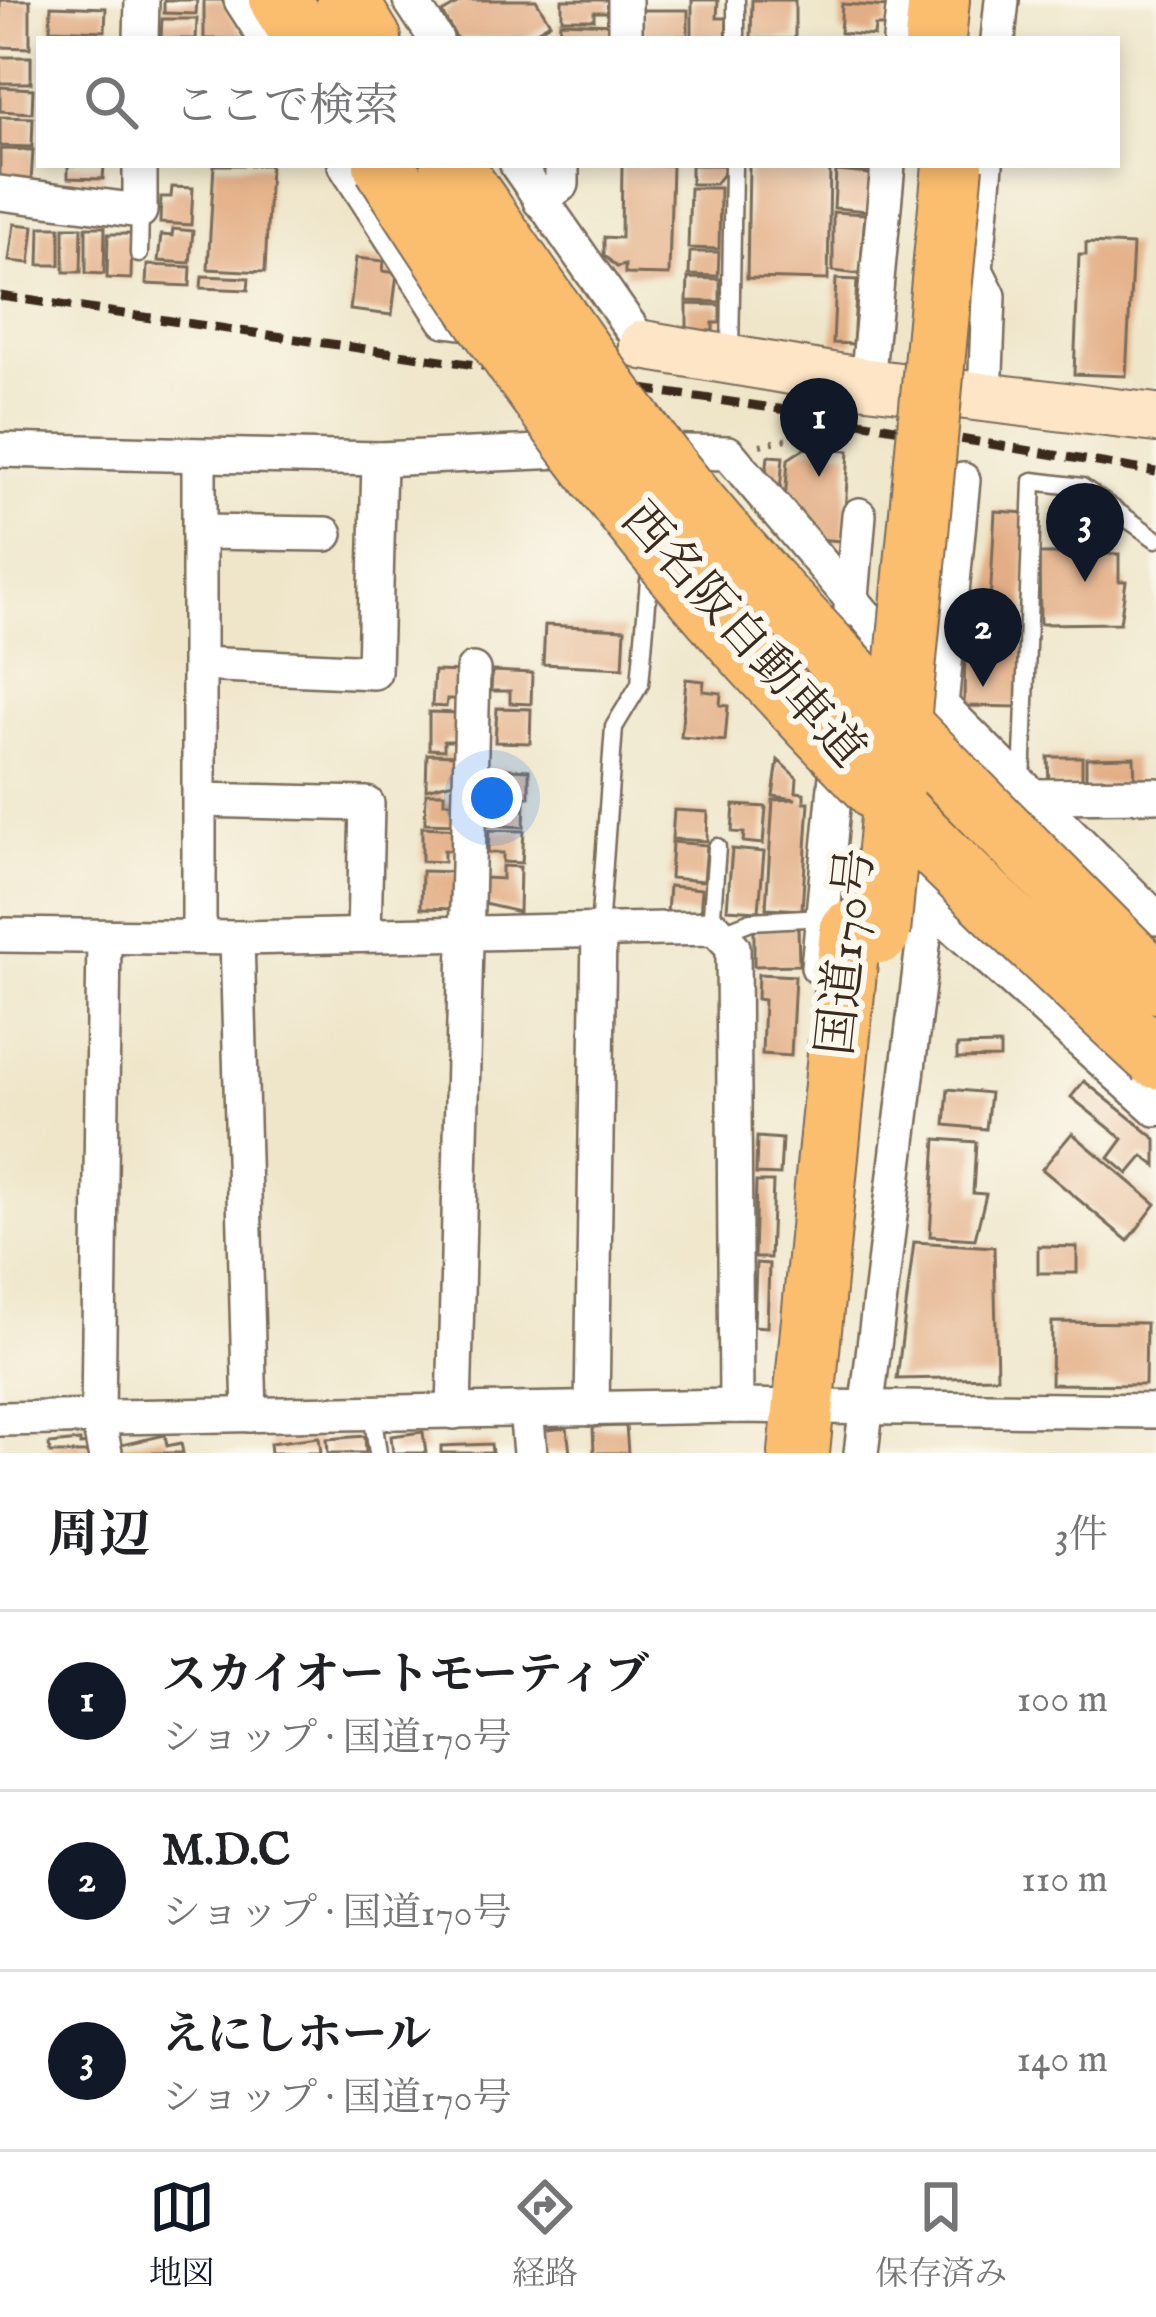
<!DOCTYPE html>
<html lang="ja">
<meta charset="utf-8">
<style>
body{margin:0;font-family:"IM FELL English","Noto Serif JP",serif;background:#f6f6f6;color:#202124}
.you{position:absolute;left:492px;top:798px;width:42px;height:42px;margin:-30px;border:9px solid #fff;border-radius:50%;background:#1a73e8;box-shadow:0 0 0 18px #1a73e833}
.badge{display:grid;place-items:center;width:78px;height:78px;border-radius:50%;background:#111827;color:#fff;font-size:39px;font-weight:700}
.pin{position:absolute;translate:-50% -99px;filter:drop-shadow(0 3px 6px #0008)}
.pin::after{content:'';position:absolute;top:63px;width:42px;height:36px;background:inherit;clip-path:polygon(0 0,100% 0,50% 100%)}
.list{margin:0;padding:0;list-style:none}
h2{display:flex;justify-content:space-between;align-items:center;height:156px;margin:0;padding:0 48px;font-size:51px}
h2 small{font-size:39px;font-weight:400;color:#757577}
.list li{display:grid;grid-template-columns:78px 1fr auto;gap:36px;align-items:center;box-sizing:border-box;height:180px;padding:0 48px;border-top:3px solid #e0e0e0}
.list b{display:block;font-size:45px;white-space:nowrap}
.list p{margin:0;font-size:39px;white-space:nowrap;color:#757577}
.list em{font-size:39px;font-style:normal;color:#757577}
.icon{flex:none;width:66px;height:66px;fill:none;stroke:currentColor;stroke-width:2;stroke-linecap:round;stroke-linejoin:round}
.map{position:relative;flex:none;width:1156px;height:1453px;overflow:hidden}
.search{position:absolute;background:#fff;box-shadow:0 6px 18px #0003;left:36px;right:36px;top:36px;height:132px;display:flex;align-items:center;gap:30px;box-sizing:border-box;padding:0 42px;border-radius:0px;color:#757577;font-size:45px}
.sheet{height:696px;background:#fff}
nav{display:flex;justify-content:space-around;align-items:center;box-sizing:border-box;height:168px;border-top:3px solid #e0e0e0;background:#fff;font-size:33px;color:#757577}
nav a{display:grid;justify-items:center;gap:6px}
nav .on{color:#111827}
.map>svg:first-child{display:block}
.building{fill:#e3ae85}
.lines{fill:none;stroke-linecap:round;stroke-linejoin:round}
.lane-casing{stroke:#7a6c5a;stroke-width:21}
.street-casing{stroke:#7a6c5a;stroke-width:38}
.secondary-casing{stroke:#7a6c5a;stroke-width:52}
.highway-casing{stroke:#7a6c5a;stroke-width:64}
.path{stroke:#7a6c5a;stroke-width:6;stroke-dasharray:3 9;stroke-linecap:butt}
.lane{stroke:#fff;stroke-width:16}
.street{stroke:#fff;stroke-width:33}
.secondary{stroke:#fde5c5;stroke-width:48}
.highway{stroke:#fbbd6e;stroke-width:60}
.rail{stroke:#3b2a1e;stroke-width:9;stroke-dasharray:18 9;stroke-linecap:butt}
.highway-bridge-casing{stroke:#7a6c5a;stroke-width:64;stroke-linecap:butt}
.highway-bridge{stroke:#fbbd6e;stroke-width:60}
.labels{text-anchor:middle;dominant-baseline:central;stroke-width:12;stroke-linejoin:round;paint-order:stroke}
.street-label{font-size:48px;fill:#3b2a1e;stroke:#fbf7ec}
</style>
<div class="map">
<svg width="1156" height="1453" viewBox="0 0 1156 1453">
<rect width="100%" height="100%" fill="#fbf7ec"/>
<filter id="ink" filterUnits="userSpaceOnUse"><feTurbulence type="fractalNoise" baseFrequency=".00833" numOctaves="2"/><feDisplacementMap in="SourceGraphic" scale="24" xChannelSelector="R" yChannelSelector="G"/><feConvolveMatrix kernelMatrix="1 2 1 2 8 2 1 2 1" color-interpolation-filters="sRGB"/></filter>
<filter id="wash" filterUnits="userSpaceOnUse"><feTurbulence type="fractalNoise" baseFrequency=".004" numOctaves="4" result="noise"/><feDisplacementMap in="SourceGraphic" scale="48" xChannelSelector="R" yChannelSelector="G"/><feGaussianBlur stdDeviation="2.7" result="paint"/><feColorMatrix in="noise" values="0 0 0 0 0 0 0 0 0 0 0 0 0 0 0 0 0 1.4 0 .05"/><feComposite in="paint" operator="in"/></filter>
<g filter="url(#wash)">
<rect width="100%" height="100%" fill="#efe6ca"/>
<g id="blocks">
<g class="building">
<polygon points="0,0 30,0 30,48 0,47"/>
<polygon points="164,0 197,0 196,14 164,13"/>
<polygon points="204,0 222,0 246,39 204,39"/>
<polygon points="464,0 536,0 550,23 523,39 457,39 442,13"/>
<polygon points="562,0 611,0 611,12 594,12 594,19 562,19"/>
<polygon points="692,0 718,0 717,18 727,18 726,39 692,39"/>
<polygon points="752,0 795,0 795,39 751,39"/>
<polygon points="842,4 887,7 886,26 875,26 874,36 840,33"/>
<polygon points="51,6 106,8 105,31 50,29"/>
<rect x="642" y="10" width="46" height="26"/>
<polygon points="162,19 197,19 196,39 161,39"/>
<polygon points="560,22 613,24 613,39 559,39"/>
<rect x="0" y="57" width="31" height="26"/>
<polygon points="0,87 33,89 32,113 0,111"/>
<polygon points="0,117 33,118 32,147 0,146"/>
<polygon points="0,149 33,150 31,182 0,181"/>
<polygon points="68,165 104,165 103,179 68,178"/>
<polygon points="214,165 270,165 265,272 208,269"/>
<polygon points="622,165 672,165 669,275 625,274 625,265 617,267 604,255 604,237 621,238"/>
<polygon points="691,165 726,165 726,170 715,184 691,184"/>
<polygon points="749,165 871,165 871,171 830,169 828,280 747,278"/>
<polygon points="836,171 871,174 868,211 834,208"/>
<polygon points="172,187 193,188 191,225 160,223 161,197 171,197"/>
<polygon points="690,188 720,188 719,249 688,248"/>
<polygon points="833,212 865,214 860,274 833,271"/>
<polygon points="14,224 34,226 30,263 9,261"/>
<polygon points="40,227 60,227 60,265 39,265"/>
<polygon points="64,227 82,227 81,272 64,272"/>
<polygon points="86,227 105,227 104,274 86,273"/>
<polygon points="173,229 193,231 190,263 158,261 161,235 172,236"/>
<polygon points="108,234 132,234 131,279 107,278"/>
<polygon points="1086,243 1133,245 1126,376 1074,374 1079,255 1086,255"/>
<polygon points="690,252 719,252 718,276 689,275"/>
<polygon points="356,258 384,261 383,271 397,273 392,315 350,310"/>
<polygon points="147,265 191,267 190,286 146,284"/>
<polygon points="202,276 249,278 248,290 201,288"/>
<polygon points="688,278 720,279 720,302 687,301"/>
<polygon points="836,279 857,280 853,344 833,343"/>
<polygon points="687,304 720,305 720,323 713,323 713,331 687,331"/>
<polygon points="805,448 849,451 843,541 814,539 785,503 788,459"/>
<polygon points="768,456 783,457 780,491 766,474"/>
<polygon points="995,511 1027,513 1022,707 964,706 965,641 988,641"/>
<polygon points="1039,554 1119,554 1119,581 1126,581 1120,623 1040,624"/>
<polygon points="545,625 625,629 623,668 543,664"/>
<polygon points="434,671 461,672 460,699 447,699 446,707 432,706"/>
<polygon points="492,671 532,673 531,704 510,703 510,691 491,691"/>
<polygon points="686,679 704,681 703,691 721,693 720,705 728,706 725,741 681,737"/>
<polygon points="497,708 531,709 530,743 495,742"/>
<polygon points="429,712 460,713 459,741 444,741 444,750 429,749"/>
<polygon points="427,754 458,755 457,781 426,789"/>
<polygon points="1048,757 1082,757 1082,786 1049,786"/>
<polygon points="1134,757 1135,784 1086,785 1086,758"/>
<polygon points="778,760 797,778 796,792 804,793 804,802 809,802 802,910 766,908 773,800 796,799 773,796"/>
<polygon points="488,768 529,770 529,797 487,796"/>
<polygon points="426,793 444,793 444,802 460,802 459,824 425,823"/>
<polygon points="504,800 525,800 524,827 488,825 489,808 504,808"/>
<polygon points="734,805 766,807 763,844 743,842 744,833 732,832"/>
<polygon points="674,810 708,812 707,841 672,839"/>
<polygon points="422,827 459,829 458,851 444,850 444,862 422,861"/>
<polygon points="489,830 524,831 522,863 503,862 503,853 488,853"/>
<polygon points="672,842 707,845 704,881 670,878"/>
<polygon points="732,849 764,852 759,911 727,909"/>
<polygon points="502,866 520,867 519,912 484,904 485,878 502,879"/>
<polygon points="422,871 458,872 457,909 421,908"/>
<polygon points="669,886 702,889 700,916 667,913"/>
<polygon points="798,926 799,965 754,966 754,927"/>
<polygon points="758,974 795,976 791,1056 762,1054 764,1000 757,999"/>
<polygon points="1000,1045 1000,1058 957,1059 957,1046"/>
<polygon points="1084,1081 1156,1139 1156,1166 1143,1156 1128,1174 1109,1158 1123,1139 1071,1097"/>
<polygon points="948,1089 990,1093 986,1129 945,1125"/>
<polygon points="1072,1133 1156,1204 1128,1241 1042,1169"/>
<polygon points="757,1137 782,1139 780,1175 756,1174"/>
<polygon points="936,1139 976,1142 973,1193 986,1194 975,1239 930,1236"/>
<polygon points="756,1182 773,1182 770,1258 754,1258"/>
<polygon points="914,1242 994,1247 997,1377 897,1379"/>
<polygon points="1038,1246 1077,1247 1077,1273 1038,1273"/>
<polygon points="756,1263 769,1264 767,1327 754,1326"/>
<polygon points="1052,1322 1146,1323 1145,1385 1051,1384"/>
<polygon points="626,1426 628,1453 594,1453 593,1427"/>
<polygon points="567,1428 570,1453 540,1453 537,1431"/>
<polygon points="423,1432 426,1453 393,1453 391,1436"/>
<polygon points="165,1435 167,1446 181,1443 183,1453 123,1453 121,1445"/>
<polygon points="365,1436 366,1453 328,1453 327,1439"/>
<polygon points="319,1437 321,1453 271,1453 270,1443"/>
<polygon points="80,1441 80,1445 96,1444 97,1453 50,1453 49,1444"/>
<polygon points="491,1444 492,1453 441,1453 441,1446"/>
</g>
</g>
</g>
<g filter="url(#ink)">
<use href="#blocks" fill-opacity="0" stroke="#7a6c5a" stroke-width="3"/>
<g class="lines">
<g class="lane-casing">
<g id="lane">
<polyline points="736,39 736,0"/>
<polyline points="139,254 140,211"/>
<polyline points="730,356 733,165"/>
<polyline points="1022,785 1033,481 1082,487 1156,539"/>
<polyline points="711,928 717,847"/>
<polyline points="599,930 614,727 640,684 649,580"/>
<polyline points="721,933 751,921 823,917"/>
<polyline points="372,1413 378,1453"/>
</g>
</g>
<g class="street-casing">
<g id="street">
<polyline points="241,0 266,39"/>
<polyline points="410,0 436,39"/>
<polyline points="141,39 142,0"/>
<polyline points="625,39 625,0"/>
<polyline points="900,39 904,0"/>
<polyline points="998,39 1002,0"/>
<polyline points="345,165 445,320 492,326"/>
<polyline points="517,165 643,345"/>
<polyline points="0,193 140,211 140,165"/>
<polyline points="540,201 562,184 562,165"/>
<polyline points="867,383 888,165"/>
<polyline points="985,397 989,296 976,270 986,165"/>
<polyline points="0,450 379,459 586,450"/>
<polyline points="649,451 728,453 941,705 928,904 861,1453"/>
<polyline points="963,480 941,705 1156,918"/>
<polyline points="199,532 326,534"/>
<polyline points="851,609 859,515"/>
<polyline points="200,664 374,672 379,459"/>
<polyline points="1033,796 1156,795"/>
<polyline points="200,800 367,804 364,934"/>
<polyline points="928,904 1156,1109"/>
<polyline points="0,935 237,938 715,928 733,947 736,1406"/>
<polyline points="199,936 199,456"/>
<polyline points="104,937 98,1417 105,1453"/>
<polyline points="237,938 250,1415"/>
<polyline points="818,967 839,744"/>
<polyline points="592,1409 599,930"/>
<polyline points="526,1410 530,1453"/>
<polyline points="454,1412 473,670"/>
<polyline points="0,1419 736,1406 1156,1411"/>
</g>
</g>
<g class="secondary-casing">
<polyline id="secondary" points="643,345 867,383 1156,418"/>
</g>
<g class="highway-casing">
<g id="highway">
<polyline points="280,0 305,39"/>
<polyline points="347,0 371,39"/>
<polyline points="935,39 939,0"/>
<polyline points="799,1453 850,931"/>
</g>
</g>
<polyline class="path" points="760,445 787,439 801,411"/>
<use href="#lane" class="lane"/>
<use href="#street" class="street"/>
<use href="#secondary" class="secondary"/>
<use href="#highway" class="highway"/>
<polyline class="rail" points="0,296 800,412 1156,472"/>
<g class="highway-bridge-casing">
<g id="highway-bridge">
<path d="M384 165C483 321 590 474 712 613 849 770 1003 916 1156 1058"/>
<path d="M451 165C539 290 625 423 726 538 863 692 1011 836 1156 983"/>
<polyline points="880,933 953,165"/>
</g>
</g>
<use href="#highway-bridge" class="highway-bridge"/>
</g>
</g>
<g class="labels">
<g class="street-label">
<text transform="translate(742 636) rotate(48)">西名阪自動車道</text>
<text transform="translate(848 952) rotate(-84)">国道170号</text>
</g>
</g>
</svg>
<div class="you"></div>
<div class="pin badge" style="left:819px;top:477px">1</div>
<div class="pin badge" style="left:983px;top:687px">2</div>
<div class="pin badge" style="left:1085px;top:582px">3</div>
<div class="search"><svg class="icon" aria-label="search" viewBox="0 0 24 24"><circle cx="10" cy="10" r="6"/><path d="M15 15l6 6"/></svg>ここで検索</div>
</div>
<section class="sheet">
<h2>周辺<small>3件</small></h2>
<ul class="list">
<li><span class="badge">1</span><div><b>スカイオートモーティブ</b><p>ショップ · 国道170号</p></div><em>100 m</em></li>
<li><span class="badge">2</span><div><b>M.D.C</b><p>ショップ · 国道170号</p></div><em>110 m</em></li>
<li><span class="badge">3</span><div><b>えにしホール</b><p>ショップ · 国道170号</p></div><em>140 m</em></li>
</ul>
</section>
<nav>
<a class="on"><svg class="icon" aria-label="map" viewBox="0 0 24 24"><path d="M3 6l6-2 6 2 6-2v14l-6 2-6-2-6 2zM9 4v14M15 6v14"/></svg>地図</a>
<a><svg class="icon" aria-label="directions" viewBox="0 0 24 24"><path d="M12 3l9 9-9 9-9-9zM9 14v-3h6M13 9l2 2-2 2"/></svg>経路</a>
<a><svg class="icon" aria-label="saved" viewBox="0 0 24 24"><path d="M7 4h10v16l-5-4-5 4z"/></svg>保存済み</a>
</nav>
